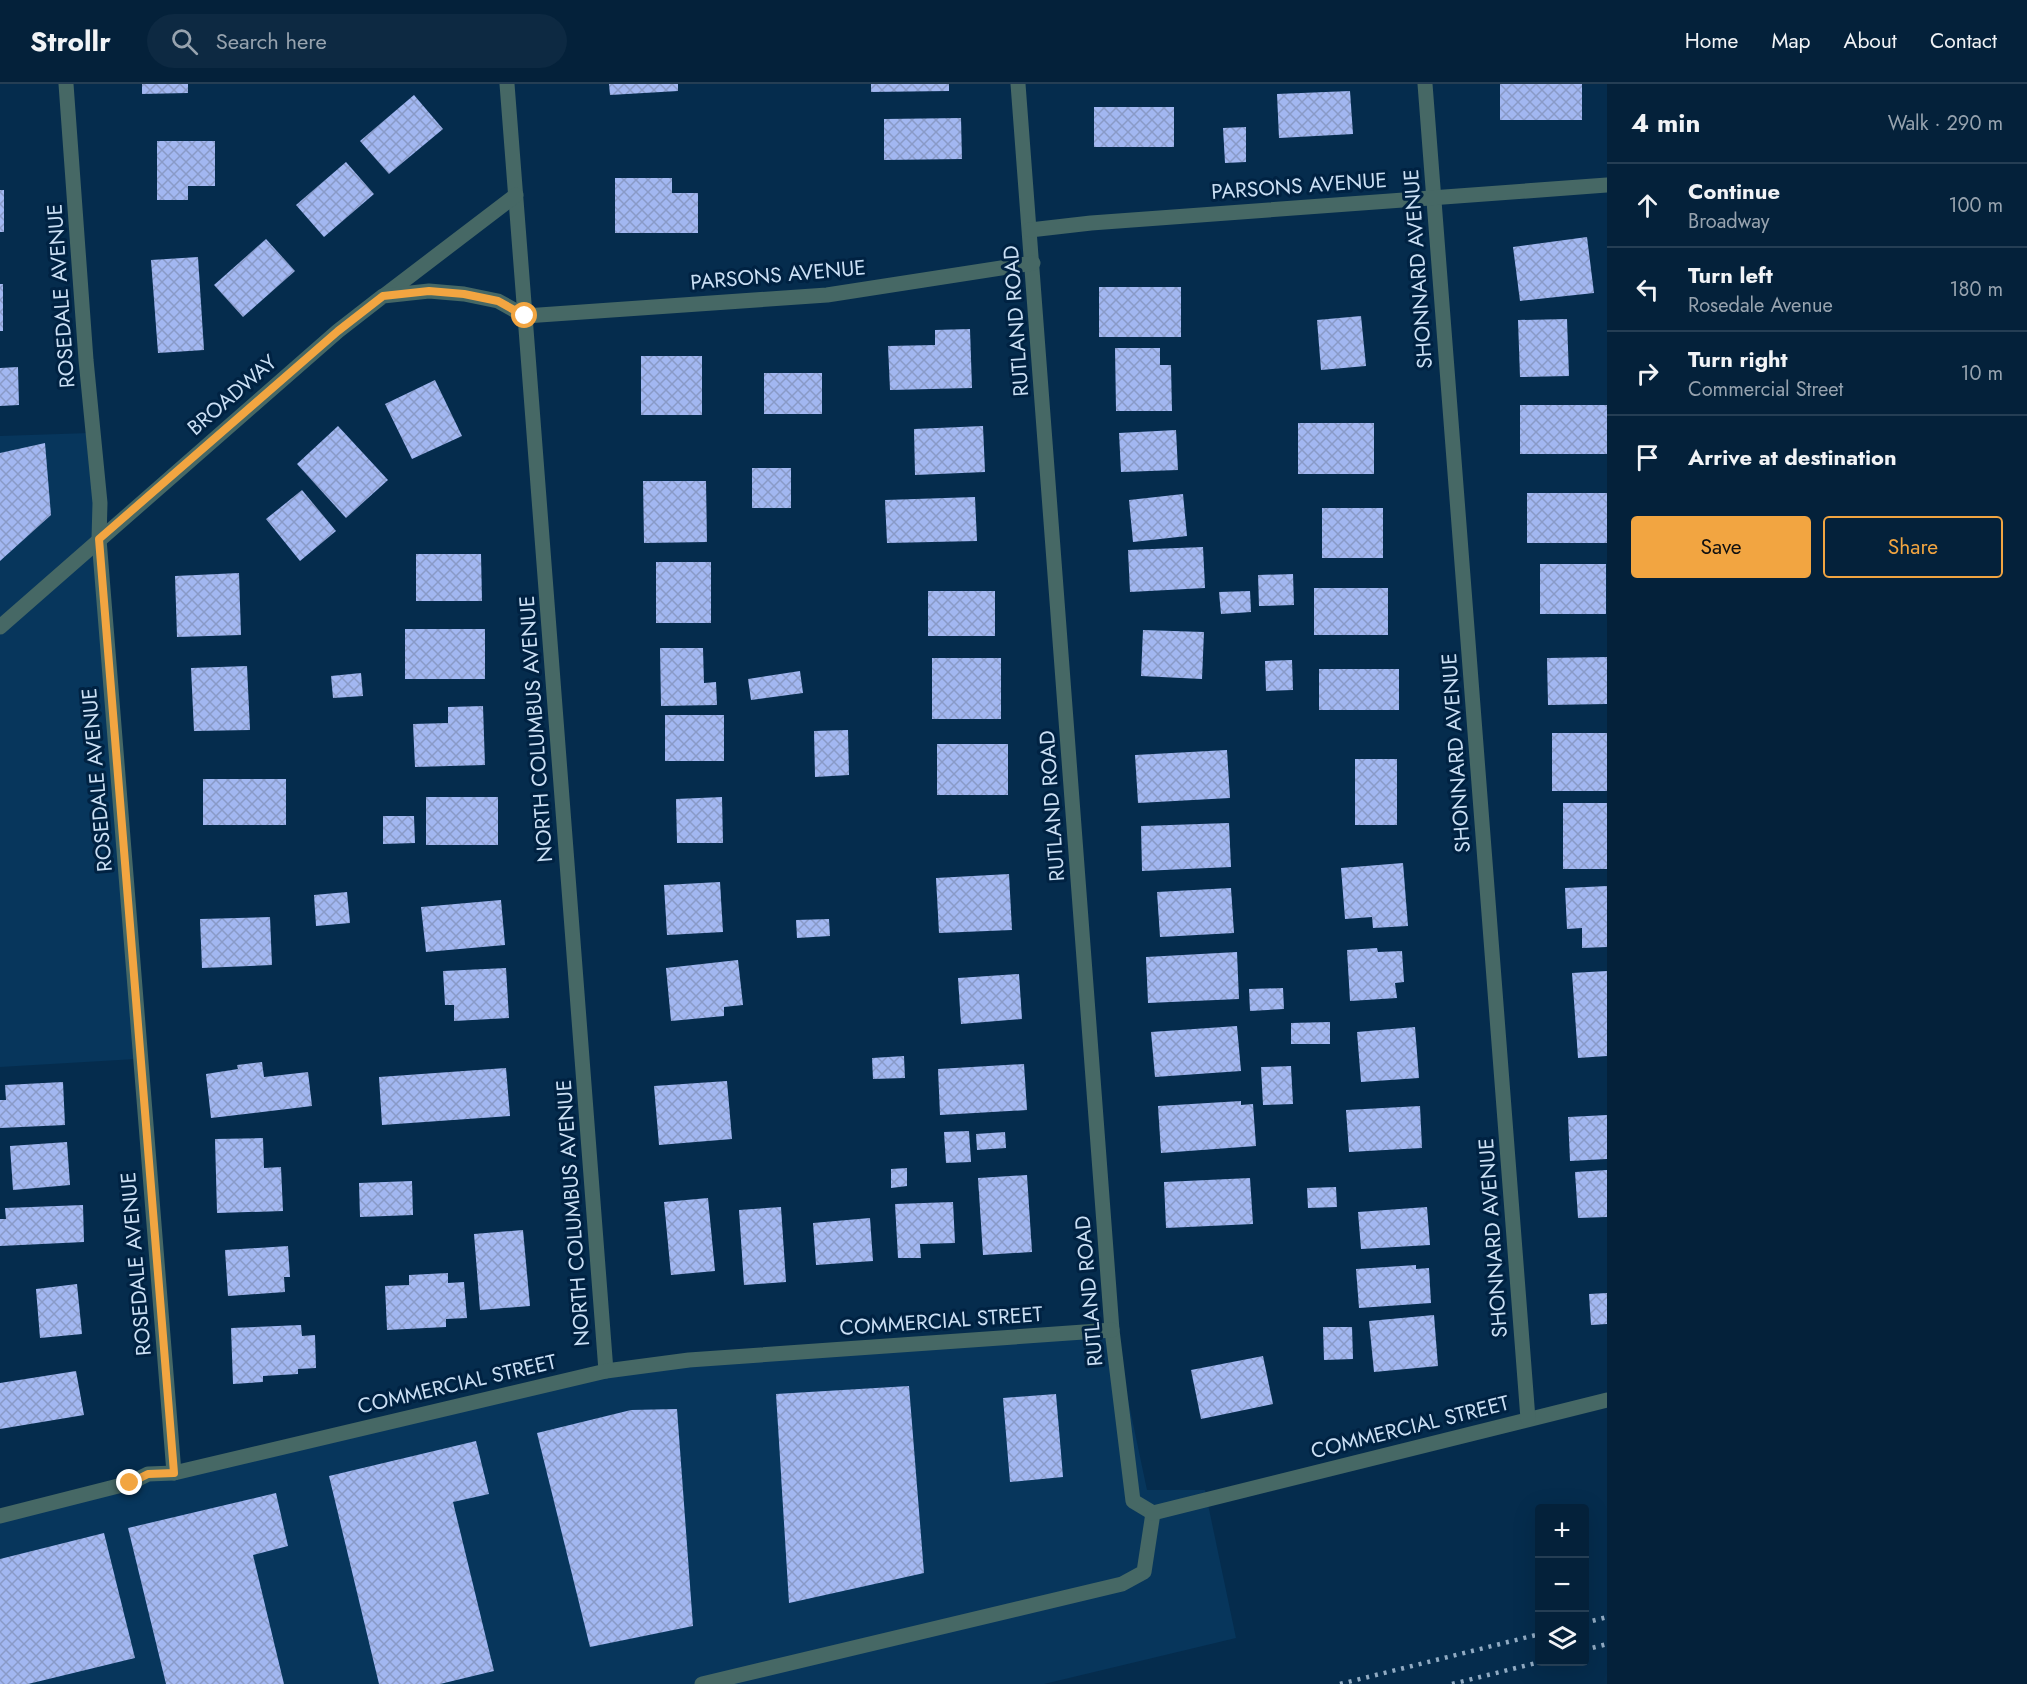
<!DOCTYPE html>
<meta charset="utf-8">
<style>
body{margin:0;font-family:Jost,sans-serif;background:#0d2942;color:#f1f3f6}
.controls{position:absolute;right:18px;bottom:18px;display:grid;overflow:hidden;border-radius:6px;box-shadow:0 6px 24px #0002}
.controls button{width:54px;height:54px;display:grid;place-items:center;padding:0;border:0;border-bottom:2px solid #253e54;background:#04213a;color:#f1f3f6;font:30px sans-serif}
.stop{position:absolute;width:18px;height:18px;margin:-14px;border:4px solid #f2a541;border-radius:50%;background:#fff}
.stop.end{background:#f2a541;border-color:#fff;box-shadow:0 2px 6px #0008}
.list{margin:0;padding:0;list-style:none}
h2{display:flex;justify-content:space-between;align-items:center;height:78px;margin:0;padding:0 24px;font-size:26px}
h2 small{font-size:20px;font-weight:400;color:#97a3af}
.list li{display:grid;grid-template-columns:39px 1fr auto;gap:18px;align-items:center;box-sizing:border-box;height:84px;padding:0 24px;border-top:2px solid #253e54}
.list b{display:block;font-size:22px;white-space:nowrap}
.list p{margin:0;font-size:20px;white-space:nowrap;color:#97a3af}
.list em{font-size:20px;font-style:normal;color:#97a3af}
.actions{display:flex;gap:12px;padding:18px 24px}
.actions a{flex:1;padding:14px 0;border:2px solid #f2a541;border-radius:6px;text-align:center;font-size:21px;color:#f2a541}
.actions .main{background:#f2a541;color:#111}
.icon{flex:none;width:33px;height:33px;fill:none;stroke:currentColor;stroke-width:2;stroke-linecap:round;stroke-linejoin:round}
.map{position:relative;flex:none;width:1607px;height:1600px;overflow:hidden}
header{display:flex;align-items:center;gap:36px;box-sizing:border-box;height:84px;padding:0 30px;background:#04213a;border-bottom:2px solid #253e54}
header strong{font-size:28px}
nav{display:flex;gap:33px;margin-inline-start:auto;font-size:21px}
.search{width:420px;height:54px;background:#0d2942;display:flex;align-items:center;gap:15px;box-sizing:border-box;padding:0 21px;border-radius:33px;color:#97a3af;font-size:22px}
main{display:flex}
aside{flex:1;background:#04213a}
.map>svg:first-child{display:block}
.built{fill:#07365c}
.building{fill:url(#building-cross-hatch)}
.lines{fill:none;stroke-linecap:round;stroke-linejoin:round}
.service{stroke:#466865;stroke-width:15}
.minor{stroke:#466865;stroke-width:15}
.tertiary{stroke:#466865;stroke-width:15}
.rail{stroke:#91abc3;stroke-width:4.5;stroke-dasharray:3 6;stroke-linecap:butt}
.route{stroke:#f2a541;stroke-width:8}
.labels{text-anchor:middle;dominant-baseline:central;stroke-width:6;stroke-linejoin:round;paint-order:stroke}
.street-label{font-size:21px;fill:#cadff4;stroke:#002242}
</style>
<header>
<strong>Strollr</strong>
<div class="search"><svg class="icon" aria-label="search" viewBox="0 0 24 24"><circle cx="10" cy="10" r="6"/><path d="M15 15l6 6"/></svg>Search here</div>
<nav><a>Home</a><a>Map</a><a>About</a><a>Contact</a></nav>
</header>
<main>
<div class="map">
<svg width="1607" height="1600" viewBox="0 0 1607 1600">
<defs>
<pattern id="building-cross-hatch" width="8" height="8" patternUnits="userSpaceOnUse" patternTransform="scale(1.5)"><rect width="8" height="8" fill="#a2b7f1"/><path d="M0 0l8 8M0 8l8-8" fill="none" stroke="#899ac7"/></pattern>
</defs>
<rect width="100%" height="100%" fill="#052c4d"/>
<g class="built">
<polygon points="90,349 136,975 0,983 0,352"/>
<polygon points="1114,1249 1147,1406 1205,1406 1236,1554 1044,1600 0,1600 0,1426 597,1285"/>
</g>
<g class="building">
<polygon points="142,0 188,0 188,9 142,10"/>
<polygon points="609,0 678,0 678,7 610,11"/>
<polygon points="871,0 949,0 949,7 871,8"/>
<rect x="1500" y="0" width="82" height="36"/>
<polygon points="1350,7 1353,50 1279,54 1277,10"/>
<polygon points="414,11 443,45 389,90 360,57"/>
<rect x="1094" y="23" width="80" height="40"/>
<polygon points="961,34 962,75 884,76 884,35"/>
<polygon points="1246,43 1246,78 1225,79 1223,44"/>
<polygon points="157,57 215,57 215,102 188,102 188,116 157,116"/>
<polygon points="346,78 374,110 324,153 296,121"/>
<polygon points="615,94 672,94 672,109 698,109 698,149 615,149"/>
<rect x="0" y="106" width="4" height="42"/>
<polygon points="1587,153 1594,209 1520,217 1513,163"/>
<polygon points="266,155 295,187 243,233 214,201"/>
<polygon points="198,173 204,266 158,269 151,176"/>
<rect x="0" y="200" width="3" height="47"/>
<rect x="1099" y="203" width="82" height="50"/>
<polygon points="1361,232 1366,282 1321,286 1317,236"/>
<polygon points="1567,235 1569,292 1520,293 1518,236"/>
<polygon points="970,245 972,304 890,306 888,262 935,261 935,246"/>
<polygon points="1115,264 1160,264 1160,281 1171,281 1172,327 1116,327"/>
<rect x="641" y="272" width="61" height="59"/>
<polygon points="18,283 19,321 0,322 0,284"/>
<rect x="764" y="289" width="58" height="41"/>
<polygon points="435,296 462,352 412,375 385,320"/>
<rect x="1520" y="321" width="87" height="49"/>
<rect x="1298" y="339" width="76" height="51"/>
<polygon points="338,342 388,396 346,434 297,380"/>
<polygon points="983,342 985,388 915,391 914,345"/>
<polygon points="1176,346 1178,386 1121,388 1119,349"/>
<polygon points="45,359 51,431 0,477 0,369"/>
<rect x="752" y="384" width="39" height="40"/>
<polygon points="643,397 706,397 707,458 644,459"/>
<polygon points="302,406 336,447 300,477 266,435"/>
<rect x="1527" y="409" width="80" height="50"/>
<polygon points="1183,410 1187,452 1133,458 1129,416"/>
<polygon points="975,413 977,457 887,459 885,416"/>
<rect x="1322" y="424" width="61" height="50"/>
<polygon points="1203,463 1205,504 1130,508 1128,466"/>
<polygon points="416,470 481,470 482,517 416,517"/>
<rect x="656" y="478" width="55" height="61"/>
<rect x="1540" y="480" width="66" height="50"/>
<polygon points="239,489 241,551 177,553 175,492"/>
<polygon points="1293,490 1294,521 1259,522 1258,491"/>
<rect x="1314" y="504" width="74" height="47"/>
<rect x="928" y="507" width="67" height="45"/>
<polygon points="1250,507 1251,528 1221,530 1219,508"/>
<rect x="405" y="545" width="80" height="50"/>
<polygon points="1143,546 1204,548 1202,595 1141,592"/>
<polygon points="660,564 703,564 704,599 716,598 717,621 661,622"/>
<polygon points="1607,573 1607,620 1548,621 1547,574"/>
<rect x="932" y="574" width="69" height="61"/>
<polygon points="1292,576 1293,606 1266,607 1265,577"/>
<polygon points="247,582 250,646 194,647 191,584"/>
<rect x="1319" y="585" width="80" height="41"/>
<polygon points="800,587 803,609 751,616 748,595"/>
<polygon points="361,589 363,612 333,614 331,592"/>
<polygon points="483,622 485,681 415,683 413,640 448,639 448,623"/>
<rect x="665" y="631" width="59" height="46"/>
<polygon points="848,646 849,691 815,693 814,647"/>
<rect x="1552" y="649" width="55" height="58"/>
<rect x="937" y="660" width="71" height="51"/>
<polygon points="1227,666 1230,714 1138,719 1135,671"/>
<rect x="1355" y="675" width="42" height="66"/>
<rect x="203" y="695" width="83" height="46"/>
<rect x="426" y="713" width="72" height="48"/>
<polygon points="722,713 723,759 677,759 676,715"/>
<rect x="1563" y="719" width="44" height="66"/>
<polygon points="383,732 414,732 415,759 383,760"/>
<polygon points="1229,739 1231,783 1142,787 1141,742"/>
<polygon points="1403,779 1408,842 1373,844 1372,833 1345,835 1341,784"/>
<polygon points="1009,790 1012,846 939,849 936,794"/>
<polygon points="720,798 723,848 667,851 664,801"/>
<polygon points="1607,802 1607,863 1582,864 1582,844 1567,845 1565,804"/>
<polygon points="1231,804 1234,849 1160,853 1157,808"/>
<polygon points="347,808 350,839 316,842 314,811"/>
<polygon points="501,816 505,861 426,868 421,823"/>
<polygon points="270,833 272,881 202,884 200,835"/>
<polygon points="829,835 830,852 797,854 796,836"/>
<polygon points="1377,864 1378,868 1402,867 1404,898 1395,899 1397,914 1350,917 1347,866"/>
<polygon points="1237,868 1239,915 1148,919 1146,873"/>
<polygon points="738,876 743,921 724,923 724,932 671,937 666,884"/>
<polygon points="506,884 509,934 454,937 454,921 445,921 443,887"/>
<polygon points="1607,887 1607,972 1578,974 1572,889"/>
<polygon points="1019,890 1022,935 961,940 958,894"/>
<polygon points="1283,904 1284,925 1250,927 1249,905"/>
<polygon points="1330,938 1330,960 1291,960 1291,939"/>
<polygon points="1237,942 1241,987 1155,993 1151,948"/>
<polygon points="1415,943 1419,994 1361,998 1357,948"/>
<polygon points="904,972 905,994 873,995 872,974"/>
<polygon points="262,978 264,993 308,988 312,1022 211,1034 206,990 238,985 237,981"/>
<polygon points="1024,980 1027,1026 940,1031 938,985"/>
<polygon points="1291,982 1293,1020 1263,1021 1261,983"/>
<polygon points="506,984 510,1032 382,1041 379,993"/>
<polygon points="727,997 732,1055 659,1061 654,1002"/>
<polygon points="63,998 65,1041 0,1044 0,1016 6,1016 5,1001"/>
<polygon points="1241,1017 1241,1021 1253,1020 1256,1062 1161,1069 1158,1022"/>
<polygon points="1420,1022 1422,1064 1349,1068 1346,1026"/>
<polygon points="1607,1031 1607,1075 1570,1077 1568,1033"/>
<polygon points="969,1047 971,1078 946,1079 944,1048"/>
<polygon points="1005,1048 1006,1064 977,1066 976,1050"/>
<polygon points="263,1054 264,1084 281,1083 283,1127 217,1129 215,1055"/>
<polygon points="67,1058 70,1101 13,1106 10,1062"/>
<polygon points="907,1084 907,1102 891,1104 891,1085"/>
<polygon points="1607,1086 1607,1133 1578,1134 1575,1088"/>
<polygon points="1027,1091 1032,1168 983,1171 978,1094"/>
<polygon points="1250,1094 1253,1140 1166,1144 1164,1098"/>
<polygon points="412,1097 413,1131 360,1133 359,1099"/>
<polygon points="1336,1103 1337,1123 1308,1124 1307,1104"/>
<polygon points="708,1114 715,1187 671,1191 664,1118"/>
<polygon points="953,1118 955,1159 920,1160 921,1174 898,1174 895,1120"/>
<polygon points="83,1121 84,1158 0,1162 0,1135 6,1135 5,1124"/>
<polygon points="781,1123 786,1198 744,1201 739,1126"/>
<polygon points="1427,1123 1430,1161 1361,1165 1358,1128"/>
<polygon points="870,1134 873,1177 816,1181 813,1139"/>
<polygon points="523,1146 530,1222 480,1226 474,1150"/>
<polygon points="288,1162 290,1193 284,1193 285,1208 228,1212 225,1166"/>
<polygon points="1416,1181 1416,1185 1429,1184 1431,1219 1359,1224 1356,1185"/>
<polygon points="448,1189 448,1199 464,1198 467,1234 446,1235 446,1243 387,1246 385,1202 409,1201 409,1191"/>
<polygon points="77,1200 82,1250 40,1254 36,1205"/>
<polygon points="1607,1209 1607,1240 1591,1241 1589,1210"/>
<polygon points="1434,1231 1438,1282 1374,1288 1369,1237"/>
<polygon points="301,1241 302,1252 315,1251 316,1284 298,1285 298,1290 263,1292 263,1298 233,1300 231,1244"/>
<polygon points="1323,1243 1352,1243 1353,1275 1324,1276"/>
<polygon points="1263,1272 1273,1320 1201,1335 1191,1286"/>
<polygon points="76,1287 84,1331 0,1345 0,1299"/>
<polygon points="909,1302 924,1489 789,1519 776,1310"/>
<polygon points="1056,1310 1063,1393 1010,1398 1003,1314"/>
<polygon points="677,1325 693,1542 590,1563 537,1349 631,1326"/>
<polygon points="476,1357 489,1410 453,1418 494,1587 440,1600 379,1600 329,1392"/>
<polygon points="276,1409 288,1462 253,1471 284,1600 166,1600 128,1444"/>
<polygon points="104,1449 135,1574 28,1600 0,1600 0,1475"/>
</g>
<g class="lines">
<polyline class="service" points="702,1600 1122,1500 1144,1488 1153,1429"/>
<g class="minor">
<polyline points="66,0 86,276 100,419 99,455 174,1389"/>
<polyline points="1018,0 1112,1246 1133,1417 1153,1429 1607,1316"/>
<polyline points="1425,0 1528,1335"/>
<polyline points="1030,146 1091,139 1607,101"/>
<polyline points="606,1287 525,232 827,211 1033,179"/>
<polyline points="0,1432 130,1399 148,1390 174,1389 606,1287 689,1276 1112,1246"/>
</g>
<g class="tertiary">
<polyline points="507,0 525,232"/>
<polyline points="385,211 516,111"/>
<polyline points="0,543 338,247 383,212 429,207 464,210 498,217 525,232"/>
</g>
<g class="rail">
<polyline points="1584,1539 1607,1533"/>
<polyline points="1584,1566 1607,1560"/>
<polyline points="1340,1600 1540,1550"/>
<polyline points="1452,1600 1540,1578"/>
</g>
</g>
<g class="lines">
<polyline class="route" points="130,1399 148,1390 174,1389 99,455 338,247 383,212 429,207 464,210 498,217 525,232"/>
</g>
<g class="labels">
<g class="street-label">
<text transform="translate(1299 102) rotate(-4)">PARSONS AVENUE</text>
<text transform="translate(1418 185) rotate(-94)">SHONNARD AVENUE</text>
<text transform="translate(778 191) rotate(-5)">PARSONS AVENUE</text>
<text transform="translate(61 212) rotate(-94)">ROSEDALE AVENUE</text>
<text transform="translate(1016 237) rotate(-94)">RUTLAND ROAD</text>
<text transform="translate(232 311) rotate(-41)">BROADWAY</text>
<text transform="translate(536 645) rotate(-94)">NORTH COLUMBUS AVENUE</text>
<text transform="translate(1456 669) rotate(-94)">SHONNARD AVENUE</text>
<text transform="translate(97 696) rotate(-95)">ROSEDALE AVENUE</text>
<text transform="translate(1052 722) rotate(-94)">RUTLAND ROAD</text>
<text transform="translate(573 1129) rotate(-94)">NORTH COLUMBUS AVENUE</text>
<text transform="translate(1493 1154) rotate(-94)">SHONNARD AVENUE</text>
<text transform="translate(136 1180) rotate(-95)">ROSEDALE AVENUE</text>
<text transform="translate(1089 1207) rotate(-95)">RUTLAND ROAD</text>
<text transform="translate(941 1237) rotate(-4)">COMMERCIAL STREET</text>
<text transform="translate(457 1300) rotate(-13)">COMMERCIAL STREET</text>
<text transform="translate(1410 1343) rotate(-14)">COMMERCIAL STREET</text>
</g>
</g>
</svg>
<div class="controls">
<button>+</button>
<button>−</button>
<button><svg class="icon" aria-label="layers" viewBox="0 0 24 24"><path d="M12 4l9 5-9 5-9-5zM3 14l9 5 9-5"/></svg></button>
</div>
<div class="stop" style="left:525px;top:232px"></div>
<div class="stop end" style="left:130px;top:1399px"></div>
</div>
<aside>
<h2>4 min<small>Walk · 290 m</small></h2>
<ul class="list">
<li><svg class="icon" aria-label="ahead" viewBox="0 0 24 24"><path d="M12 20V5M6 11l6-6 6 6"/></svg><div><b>Continue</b><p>Broadway</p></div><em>100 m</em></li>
<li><svg class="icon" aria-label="left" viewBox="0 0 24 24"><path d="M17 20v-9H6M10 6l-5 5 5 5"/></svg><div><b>Turn left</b><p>Rosedale Avenue</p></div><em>180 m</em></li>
<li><svg class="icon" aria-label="right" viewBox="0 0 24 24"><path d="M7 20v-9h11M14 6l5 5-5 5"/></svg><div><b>Turn right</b><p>Commercial Street</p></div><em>10 m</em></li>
<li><svg class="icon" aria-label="arrive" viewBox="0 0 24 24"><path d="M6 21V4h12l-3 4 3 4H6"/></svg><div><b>Arrive at destination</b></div></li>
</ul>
<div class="actions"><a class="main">Save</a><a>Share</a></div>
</aside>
</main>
